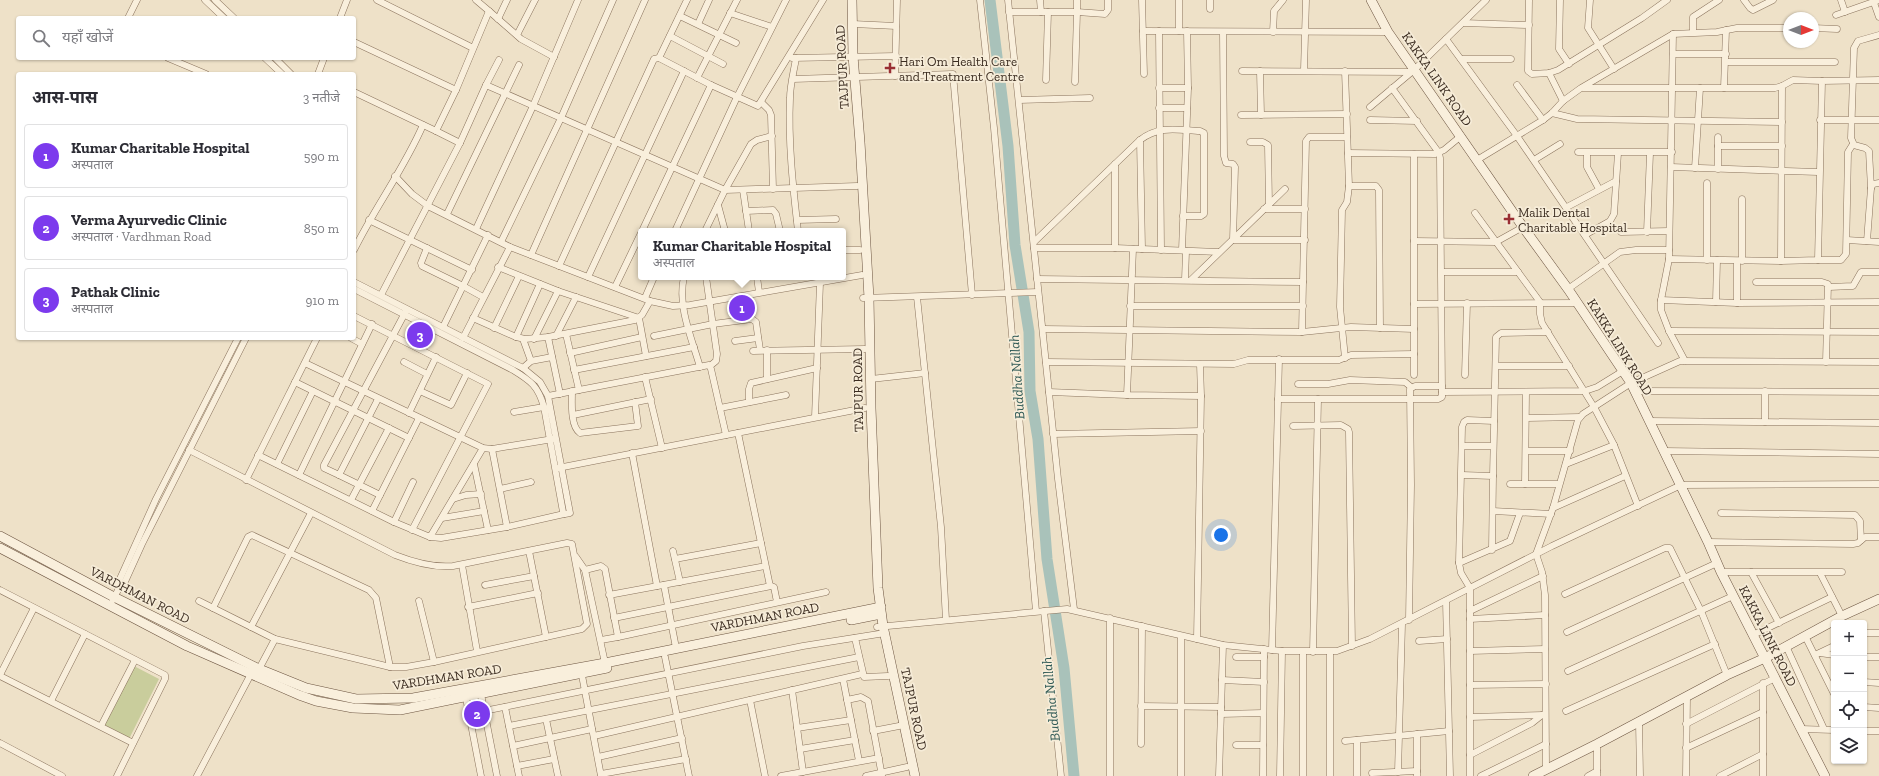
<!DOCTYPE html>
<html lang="hi">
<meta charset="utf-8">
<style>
body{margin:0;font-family:"Zilla Slab","Noto Sans Devanagari",serif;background:#f2f2f3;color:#2b2b33}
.controls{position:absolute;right:12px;bottom:12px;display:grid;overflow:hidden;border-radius:4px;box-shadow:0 1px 3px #0004}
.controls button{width:36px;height:36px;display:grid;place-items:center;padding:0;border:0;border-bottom:1px solid #e1e1e2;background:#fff;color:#2b2b33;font:20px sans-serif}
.compass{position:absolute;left:1783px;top:12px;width:36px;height:36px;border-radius:50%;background:#fff;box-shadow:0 1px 3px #0004;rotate:90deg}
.you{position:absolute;left:1221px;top:535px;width:14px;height:14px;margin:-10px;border:3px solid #fff;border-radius:50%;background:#1a73e8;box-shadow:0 0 0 6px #1a73e833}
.badge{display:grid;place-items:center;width:26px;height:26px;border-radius:50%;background:#7c3aed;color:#fff;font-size:13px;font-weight:700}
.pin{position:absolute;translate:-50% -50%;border:2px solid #fff;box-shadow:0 1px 4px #0006}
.popup{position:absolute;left:638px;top:228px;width:208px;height:52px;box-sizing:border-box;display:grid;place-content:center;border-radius:4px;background:#fff;filter:drop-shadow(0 1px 3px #0005);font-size:13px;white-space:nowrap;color:#7c7c81}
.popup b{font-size:15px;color:#2b2b33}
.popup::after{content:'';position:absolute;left:50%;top:100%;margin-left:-8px;border:8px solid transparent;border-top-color:#fff}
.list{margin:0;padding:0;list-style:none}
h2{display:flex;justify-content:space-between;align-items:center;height:52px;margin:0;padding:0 16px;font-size:17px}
h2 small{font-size:13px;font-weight:400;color:#7c7c81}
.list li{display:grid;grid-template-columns:26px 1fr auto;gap:12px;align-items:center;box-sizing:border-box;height:64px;margin:0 8px 8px;padding:0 8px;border:1px solid #e1e1e2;border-radius:4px}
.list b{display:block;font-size:15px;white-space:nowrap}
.list p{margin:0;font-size:13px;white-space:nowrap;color:#7c7c81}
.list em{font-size:13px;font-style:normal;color:#7c7c81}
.icon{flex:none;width:22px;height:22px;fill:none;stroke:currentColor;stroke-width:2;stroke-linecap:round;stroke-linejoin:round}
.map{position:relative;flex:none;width:1879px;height:776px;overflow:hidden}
.search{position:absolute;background:#fff;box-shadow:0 1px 3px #0004;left:16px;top:16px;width:340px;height:44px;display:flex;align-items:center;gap:10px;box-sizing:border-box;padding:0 14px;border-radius:4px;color:#7c7c81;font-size:15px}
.panel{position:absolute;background:#fff;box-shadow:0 1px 3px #0004;left:16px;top:72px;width:340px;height:268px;border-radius:4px}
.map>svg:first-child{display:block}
.green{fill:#c9cd9c}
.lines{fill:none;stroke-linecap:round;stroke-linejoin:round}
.river{stroke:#a9c2ba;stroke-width:11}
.street-casing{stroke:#8a735d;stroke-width:7}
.secondary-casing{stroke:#6c5440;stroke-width:10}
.street{stroke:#f9efdc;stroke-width:6}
.secondary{stroke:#f9efdc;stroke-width:9}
.poi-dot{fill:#992e33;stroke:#f6ecd8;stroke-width:1.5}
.labels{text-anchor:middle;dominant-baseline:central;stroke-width:3.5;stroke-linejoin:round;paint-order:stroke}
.poi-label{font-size:13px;fill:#3b2c20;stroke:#f6ecd8;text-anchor:start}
.street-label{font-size:13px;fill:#3b2c20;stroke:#f6ecd8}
.water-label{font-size:14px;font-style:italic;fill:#305a56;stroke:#f6ecd8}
</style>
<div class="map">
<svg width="1879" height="776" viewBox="0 0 1879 776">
<rect width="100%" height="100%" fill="#eee1c8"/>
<polygon class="green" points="132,665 159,679 129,739 102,725"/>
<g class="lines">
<polyline class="river" points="990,0 1008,146 1015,245 1029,332 1030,391 1038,439 1047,559 1064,668 1074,776"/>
<g class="street-casing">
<g id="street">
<polyline points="205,0 224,18"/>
<polyline points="215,0 234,18"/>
<polyline points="377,0 473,48"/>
<polyline points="476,0 489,11"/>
<polyline points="980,0 994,128 1036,611"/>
<polyline points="1008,0 1058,479 1074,609"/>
<polyline points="1040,0 1041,12"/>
<polyline points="1142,0 1144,74"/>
<polyline points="1179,0 1179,31"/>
<polyline points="1529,0 1528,71 1532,74 1549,73 1558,70 1642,18 1667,0"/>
<polyline points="1560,0 1559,49 1569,64"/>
<polyline points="1590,0 1588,28 1614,69"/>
<polyline points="1744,0 1750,8 1753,10 1773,0"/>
<polyline points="1841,0 1845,12"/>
<polyline points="1873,0 1879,17"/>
<polyline points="1210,9 1210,0"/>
<polyline points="1009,12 1077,12 1077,0"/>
<polyline points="730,13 772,27"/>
<polyline points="1836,15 1879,0"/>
<polyline points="680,16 736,43"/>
<polyline points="128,18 137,0"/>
<polyline points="340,18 347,0"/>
<polyline points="498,19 507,0"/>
<polyline points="1463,23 1529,25"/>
<polyline points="698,24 709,0"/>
<polyline points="853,24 896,26"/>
<polyline points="1813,28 1837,29"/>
<polyline points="1726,30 1724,88 1775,88 1782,86 1793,80 1822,81"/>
<polyline points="1143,31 1388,32"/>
<polyline points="1159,31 1161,250"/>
<polyline points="1223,32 1224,156 1226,163 1233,164 1235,167 1233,240 1305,240"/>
<polyline points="1273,32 1274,11 1283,0"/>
<polyline points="1693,32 1693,17 1719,0"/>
<polyline points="1673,34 1669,259 1661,300 1661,310 1669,331 1685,361"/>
<polyline points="517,35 535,0"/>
<polyline points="670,36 723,64"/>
<polyline points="1446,39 1517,136 1658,343"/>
<polyline points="354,42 456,90"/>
<polyline points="1673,54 1726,54"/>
<polyline points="168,58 206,74"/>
<polyline points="265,58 282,74"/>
<polyline points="275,58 291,74"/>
<polyline points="659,58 687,0"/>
<polyline points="792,58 896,56"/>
<path d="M796 58C794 71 790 85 790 98 788 142 793 187 798 231"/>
<polyline points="1461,59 1511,59"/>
<polyline points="1726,62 1835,62"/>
<polyline points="1304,70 1306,0"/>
<polyline points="1242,71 1411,72"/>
<polyline points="1260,71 1261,115"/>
<polyline points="1549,73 1563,101"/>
<polyline points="318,74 324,58"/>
<polyline points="895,76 897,0"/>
<polyline points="697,78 737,0"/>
<polyline points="793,79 953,74 972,295"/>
<polyline points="1046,80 1048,12"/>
<polyline points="1075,82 1077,12 1105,14 1108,10 1108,0"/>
<polyline points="486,85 499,60"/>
<polyline points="1517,85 1543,120"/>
<polyline points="1159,88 1188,88"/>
<polyline points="1392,88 1439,153 1440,158 1442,392"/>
<polyline points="1583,88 1724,88"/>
<polyline points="354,92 436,131 456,90 489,11 521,39 554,57"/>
<polyline points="1019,100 1090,98"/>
<polyline points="761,102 769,110 771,115 773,189"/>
<polyline points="1370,107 1414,70 1486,0"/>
<polyline points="1159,108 1187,108"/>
<polyline points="1552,113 1577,119 1782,122"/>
<polyline points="1241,115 1347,114"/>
<polyline points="1370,120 1417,121"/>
<polyline points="1820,120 1879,120"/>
<polyline points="436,131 460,143"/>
<polyline points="1718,137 1718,169"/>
<polyline points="1140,140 1142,249"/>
<polyline points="1250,142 1263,142 1268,145 1269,205"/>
<polyline points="1718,146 1782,146"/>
<polyline points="1578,152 1672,152"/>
<polyline points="1348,153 1435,154 1444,150 1461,136"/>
<polyline points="1587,153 1587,167 1599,189"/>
<polyline points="1477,160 1543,120 1552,113 1563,101 1581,88 1673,34 1717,32 1737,28 1789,28"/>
<polyline points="1534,160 1560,144"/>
<polyline points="1671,167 1818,172"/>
<polyline points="1695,168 1700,88"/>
<polyline points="395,176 412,194 428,206 510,247 650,301 673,306 690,305 862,275"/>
<polyline points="1349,186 1376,186 1379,190 1380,328"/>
<polyline points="1871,188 1869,151 1865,148 1854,145 1851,138 1854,48 1858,41 1879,35"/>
<polyline points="743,190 749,231"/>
<polyline points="718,205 725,231"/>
<polyline points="1567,207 1616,181"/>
<polyline points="1264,209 1305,209"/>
<polyline points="746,211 773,210 776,214 780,231"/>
<polyline points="1475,213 1540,302 1540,314 1542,323 1594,407 1614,445 1638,506"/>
<polyline points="447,214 519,65"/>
<polyline points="369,220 472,270"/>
<polyline points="797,220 836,219"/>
<polyline points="476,229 533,106 578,0"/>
<polyline points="642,231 711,85"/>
<polyline points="675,231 737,97 786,0"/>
<polyline points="705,231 725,190 751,144 757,140 772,136"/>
<polyline points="1621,232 1669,231"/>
<polyline points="1647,232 1650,153"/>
<polyline points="1585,235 1610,221 1614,214 1618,153"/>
<polyline points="1847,240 1879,242"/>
<polyline points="1414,241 1496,242 1523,227"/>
<polyline points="1867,241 1871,188 1873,184 1879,183"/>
<polyline points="501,242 561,118 613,0"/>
<path d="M1034 242 1140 140C1159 125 1178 130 1200 131L1204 133V214L1201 216H1183"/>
<polyline points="427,248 421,263 422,266 463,286 483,297"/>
<polyline points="1034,248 1115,248 1219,252"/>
<polyline points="1115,248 1115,164"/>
<polyline points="1133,249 1127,395 1201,396 1197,639"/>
<path d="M354 250C375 207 404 169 423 125"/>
<polyline points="843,250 860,250"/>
<polyline points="1182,250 1188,88 1187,31"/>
<polyline points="531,255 645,0"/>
<polyline points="1669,259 1781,261 1782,86"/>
<polyline points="1707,260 1707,183"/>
<polyline points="1818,260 1841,260 1846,254 1848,152 1853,144"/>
<polyline points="1742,261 1742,199"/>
<polyline points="1781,261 1818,260 1822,81 1879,80"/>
<polyline points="559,266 654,59 659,58 711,85 758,106 823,0"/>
<polyline points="498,267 558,291 639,318 646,356"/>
<polyline points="1442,272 1518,272"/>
<polyline points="588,277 684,71"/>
<path d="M684 277C677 306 692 339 700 367"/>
<polyline points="706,277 717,354 716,361 710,366"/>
<polyline points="757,277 759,292"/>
<polyline points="1037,279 1303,282 1306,141 1309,137 1347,137"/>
<polyline points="1185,280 1186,251"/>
<polyline points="1191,280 1285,189"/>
<path d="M354 282 523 368 540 382 548 396 570 513 565 514 563 512 544 407C538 386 531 381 513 370L354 289"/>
<polyline points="1756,282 1822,282 1828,284 1826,362"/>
<polyline points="615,287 641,233"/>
<polyline points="1829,287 1853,286 1861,272 1879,272"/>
<polyline points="1568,289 1620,252 1636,250 1669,250"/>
<polyline points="381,295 460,143 486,85 725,190 857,186"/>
<polyline points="917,297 941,527 946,620"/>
<polyline points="645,298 654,277"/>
<polyline points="863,298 1038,292"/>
<polyline points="1661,300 1737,303 1737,261"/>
<polyline points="1716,302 1717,260"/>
<polyline points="1737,303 1879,302"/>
<polyline points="1414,304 1577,303"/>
<polyline points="1130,306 1303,306"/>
<polyline points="354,316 488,384 412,530"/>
<polyline points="473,318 516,337 525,339 548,337 635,320 642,315 650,301"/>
<polyline points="443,327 488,235"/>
<polyline points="494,328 519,276"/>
<polyline points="1043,329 1302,332 1303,282"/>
<polyline points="1669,331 1879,332"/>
<polyline points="1302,332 1351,327 1414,329"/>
<polyline points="566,334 579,390"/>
<polyline points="556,336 576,297"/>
<polyline points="654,336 713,324 752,319 756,322 760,350"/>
<polyline points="516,337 540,284"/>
<polyline points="548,337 560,394"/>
<polyline points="351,338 362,344"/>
<polyline points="463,338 510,247"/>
<polyline points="523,339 531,361"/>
<polyline points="534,339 558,291"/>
<polyline points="735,341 758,338"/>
<polyline points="753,351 865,349"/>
<polyline points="570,353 642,337"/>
<polyline points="1345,358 1340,307 1342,210 1347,202 1349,186 1345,71"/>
<polyline points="404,362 427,374"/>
<polyline points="1046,362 1234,364 1248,360 1339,360 1351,355 1414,354"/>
<polyline points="305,363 483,448 492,449 553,439"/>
<polyline points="1200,364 1201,396"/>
<polyline points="1496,366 1569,366"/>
<polyline points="523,368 531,361 552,357"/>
<polyline points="574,370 694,347"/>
<polyline points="1414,375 1414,154"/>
<polyline points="1465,375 1467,303"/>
<polyline points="645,377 662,448"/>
<polyline points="767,379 767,350"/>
<polyline points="871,379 925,373"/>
<polyline points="295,382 409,438"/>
<polyline points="1298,384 1328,384 1350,380 1405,382 1411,387"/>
<polyline points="420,391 451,405 467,373"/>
<path d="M572 391C572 402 570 426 580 433L638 426 635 402"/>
<polyline points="1635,391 1879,392"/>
<polyline points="1049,392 1127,395"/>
<polyline points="548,396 709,365 711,369 726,435"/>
<polyline points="378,399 339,475 324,468 324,465 406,311"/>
<polyline points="1278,399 1438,399 1442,397 1442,392 1585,391 1597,387 1623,371"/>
<polyline points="749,402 749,389 751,383 817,368"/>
<polyline points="720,408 786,395"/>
<polyline points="514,412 544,407"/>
<polyline points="409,413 436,357"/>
<polyline points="573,415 651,399"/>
<polyline points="815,417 820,283"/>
<polyline points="1527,418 1580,417"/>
<polyline points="1649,421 1879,423"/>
<polyline points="1765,422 1765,391"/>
<polyline points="1293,426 1341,425 1348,429 1349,432 1352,646"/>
<polyline points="738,433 770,586"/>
<polyline points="1053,434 1201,431"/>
<polyline points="1463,446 1493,446"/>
<polyline points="492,449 507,527"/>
<path d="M189 450 395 555C413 562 433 568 453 566L567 543 572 544 587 624 582 629 434 662 406 667H390L275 639 199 601"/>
<polyline points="1526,451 1570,451"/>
<polyline points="1664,451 1879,454"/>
<polyline points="632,453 657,586"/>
<polyline points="258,455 394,522 430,537 483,448"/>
<polyline points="277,464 313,391"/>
<polyline points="474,464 488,530"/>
<polyline points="1566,464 1614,445"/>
<polyline points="558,468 865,408"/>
<polyline points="299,475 372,324"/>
<polyline points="339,475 380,495"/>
<polyline points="1462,475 1493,476 1492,550"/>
<polyline points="1493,476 1496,337 1501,333 1548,332"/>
<polyline points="246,480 317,338"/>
<polyline points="1510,484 1559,484"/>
<polyline points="1525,484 1526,392"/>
<polyline points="500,489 531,482"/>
<polyline points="453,499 466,495 481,494"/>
<polyline points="351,500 389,428"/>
<polyline points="1553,508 1625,476"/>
<polyline points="372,511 419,418"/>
<polyline points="1493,511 1551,514"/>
<polyline points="1721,513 1855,515 1860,521 1861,540"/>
<polyline points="442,518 484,511"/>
<polyline points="394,522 413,482"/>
<polyline points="430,537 441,538 507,527 564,514"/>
<polyline points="1708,542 1853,544 1858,543 1865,537 1879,537"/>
<polyline points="529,551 546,637"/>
<polyline points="673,551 680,582"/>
<polyline points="576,557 585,570 605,663"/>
<polyline points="675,559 761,543"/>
<polyline points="1459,563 1510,541 1520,513"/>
<polyline points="462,565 477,651"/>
<polyline points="585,570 601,566 605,569 618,637 826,592"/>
<polyline points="1721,572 1842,572"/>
<polyline points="1751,572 1779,623"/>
<polyline points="1820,573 1842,616"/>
<polyline points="485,585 534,576"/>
<polyline points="664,585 676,648"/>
<polyline points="119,588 117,586 119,581 156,499 238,338"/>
<polyline points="0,590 165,675 165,679 117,776"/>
<polyline points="1565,594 1665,548 1670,548 1701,611 1727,675"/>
<polyline points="609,595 765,566"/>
<polyline points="113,600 119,588 123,586 142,544 246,338"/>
<polyline points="419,601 434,662"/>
<polyline points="1446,601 1450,776"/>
<polyline points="468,607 538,593"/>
<polyline points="213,608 248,537 252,535 369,590 376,598 390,667"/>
<polyline points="1044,611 1061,776"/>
<polyline points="1470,611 1543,576"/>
<polyline points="614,618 771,586 774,587 777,602"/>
<polyline points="1110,618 1110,776"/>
<polyline points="1470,619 1545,615"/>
<polyline points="1409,620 1411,485 1410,389 1415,386 1442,386"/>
<polyline points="251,627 311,513"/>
<polyline points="877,627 1067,609 1223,645 1282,651 1337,651 1370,639 1552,546 1681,485 1879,484"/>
<polyline points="1567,632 1717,563"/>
<polyline points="1864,633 1879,633"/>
<polyline points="1753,635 1832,597"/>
<polyline points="1181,636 1181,776"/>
<polyline points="1805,636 1834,694"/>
<polyline points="855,638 864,677 888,676"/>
<polyline points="601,640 618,637"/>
<polyline points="1419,641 1447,639"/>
<polyline points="1786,646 1824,729"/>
<polyline points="1272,650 1279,359"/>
<polyline points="1470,651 1545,649"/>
<polyline points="1303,652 1303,776"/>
<polyline points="1313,652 1318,399"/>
<polyline points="1330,652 1330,776"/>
<polyline points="1820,653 1834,655"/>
<polyline points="1815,655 1834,646"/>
<polyline points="665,657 689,776"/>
<polyline points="1236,657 1264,657"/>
<polyline points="1864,657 1879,657"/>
<polyline points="259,669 275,639"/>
<polyline points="581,670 601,776"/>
<polyline points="1568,671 1733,596"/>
<polyline points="0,675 34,608"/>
<polyline points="0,676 133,743"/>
<polyline points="843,679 859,761"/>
<polyline points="1222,680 1264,682"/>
<polyline points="1864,682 1879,683"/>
<polyline points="1763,683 1763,776"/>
<polyline points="1470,685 1546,684"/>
<polyline points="792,690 803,772"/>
<polyline points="465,693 481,776"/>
<polyline points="481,694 497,776"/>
<polyline points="750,700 765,776"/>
<polyline points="847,700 861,697 868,701 882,776"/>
<polyline points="51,701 85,634"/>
<polyline points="1141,706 1221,707"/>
<polyline points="505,707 519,776"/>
<polyline points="1864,707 1879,708"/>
<polyline points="484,711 803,646 885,633"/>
<polyline points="1566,711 1715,644"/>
<polyline points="1221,714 1263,713"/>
<polyline points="1470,717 1543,715"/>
<polyline points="546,719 558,776"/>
<polyline points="1639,722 1640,776"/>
<polyline points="1686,724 1775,678"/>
<polyline points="101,726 135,660"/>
<polyline points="509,726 859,657"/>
<polyline points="797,728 851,720"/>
<polyline points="1801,729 1834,730"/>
<polyline points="873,731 899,726"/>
<polyline points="1864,731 1879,731"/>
<polyline points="1417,734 1417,776"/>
<polyline points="594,736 862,674"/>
<polyline points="1357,740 1357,776"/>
<polyline points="1345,741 1449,731"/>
<polyline points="0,743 62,776"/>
<polyline points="1141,744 1142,626"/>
<polyline points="1597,744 1597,776"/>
<polyline points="1236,745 1263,745"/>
<polyline points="513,746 592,729"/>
<polyline points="1686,748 1763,712"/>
<polyline points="800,749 855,740"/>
<polyline points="1470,755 1532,723 1542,715"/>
<polyline points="598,757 682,738"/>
<polyline points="517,766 554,759"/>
<polyline points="1546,769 1545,595 1542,572 1536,554 1553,508 1578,420 1583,414 1631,383 1680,361 1879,362"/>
<polyline points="1398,772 1402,624"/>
<polyline points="1372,773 1417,771"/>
<polyline points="601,774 686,759"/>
<polyline points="197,776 252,672"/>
<polyline points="781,776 879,758"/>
<polyline points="866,776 907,767"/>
<polyline points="1219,776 1223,645"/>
<polyline points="1263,776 1264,649"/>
<polyline points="1280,776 1282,651"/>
<polyline points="1470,776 1470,588 1461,573 1459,563 1462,427 1464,422 1467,420 1494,421"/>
<polyline points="1481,776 1546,744"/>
<polyline points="1588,776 1597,771"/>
<polyline points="1686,776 1687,697"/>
<polyline points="1720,776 1763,754"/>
</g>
</g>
<g class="secondary-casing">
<g id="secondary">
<polyline points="852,0 853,56 860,142 869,298 871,408 878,588 883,626 915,776"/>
<polyline points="1371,0 1388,32 1523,227 1568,289 1631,383 1708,542 1721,572 1825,776"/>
<polyline points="0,536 112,596 259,669 306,688 356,699 413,698 605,663 881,607"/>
<polyline points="0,548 187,646 299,695 316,701 353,708 400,710 607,668"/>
<polyline points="851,620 881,614"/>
<polyline points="1533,776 1597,744 1727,675 1765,658 1842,616 1879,599"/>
</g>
</g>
<use href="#street" class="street"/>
<use href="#secondary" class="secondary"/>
</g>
<g class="poi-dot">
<path d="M888 62h4v4h4v4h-4v4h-4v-4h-4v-4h4z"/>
<path d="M1507 213h4v4h4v4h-4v4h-4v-4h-4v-4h4z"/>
</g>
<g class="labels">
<g class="poi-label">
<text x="899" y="61">Hari Om Health Care<tspan x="899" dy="15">and Treatment Centre</tspan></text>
<text x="1518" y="212">Malik Dental<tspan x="1518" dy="15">Charitable Hospital</tspan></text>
</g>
<g class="street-label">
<text transform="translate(842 67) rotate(-93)">TAJPUR ROAD</text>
<text transform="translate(1437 79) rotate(55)">KAKKA LINK ROAD</text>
<text transform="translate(1620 347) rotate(58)">KAKKA LINK ROAD</text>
<text transform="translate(858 390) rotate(-91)">TAJPUR ROAD</text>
<text transform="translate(140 595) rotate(27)">VARDHMAN ROAD</text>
<text transform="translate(765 617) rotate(-11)">VARDHMAN ROAD</text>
<text transform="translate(1768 636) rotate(63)">KAKKA LINK ROAD</text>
<text transform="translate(447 677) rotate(-9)">VARDHMAN ROAD</text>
<text transform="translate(914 709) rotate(78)">TAJPUR ROAD</text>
</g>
<g class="water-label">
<text transform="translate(1017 377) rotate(-94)">Buddha Nallah</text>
<text transform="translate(1051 699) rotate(-96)">Buddha Nallah</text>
</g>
</g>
</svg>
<div class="controls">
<button>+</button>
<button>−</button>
<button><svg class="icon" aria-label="locate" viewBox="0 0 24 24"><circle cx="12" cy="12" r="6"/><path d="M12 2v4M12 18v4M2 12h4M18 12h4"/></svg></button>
<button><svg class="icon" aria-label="layers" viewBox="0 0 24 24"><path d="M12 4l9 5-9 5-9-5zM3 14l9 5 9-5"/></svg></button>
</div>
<svg class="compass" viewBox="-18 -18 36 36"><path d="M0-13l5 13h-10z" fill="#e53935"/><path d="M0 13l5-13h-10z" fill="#7c7c81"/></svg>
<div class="you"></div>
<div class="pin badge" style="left:742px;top:308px">1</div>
<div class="popup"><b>Kumar Charitable Hospital</b>अस्पताल</div>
<div class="pin badge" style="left:477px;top:714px">2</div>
<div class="pin badge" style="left:420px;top:335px">3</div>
<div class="search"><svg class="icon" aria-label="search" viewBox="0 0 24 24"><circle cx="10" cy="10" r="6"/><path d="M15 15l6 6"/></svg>यहाँ खोजें</div>
<section class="panel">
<h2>आस-पास<small>3 नतीजे</small></h2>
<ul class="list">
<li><span class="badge">1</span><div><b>Kumar Charitable Hospital</b><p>अस्पताल</p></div><em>590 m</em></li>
<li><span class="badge">2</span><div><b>Verma Ayurvedic Clinic</b><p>अस्पताल · Vardhman Road</p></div><em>850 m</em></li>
<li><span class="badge">3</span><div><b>Pathak Clinic</b><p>अस्पताल</p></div><em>910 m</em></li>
</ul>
</section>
</div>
